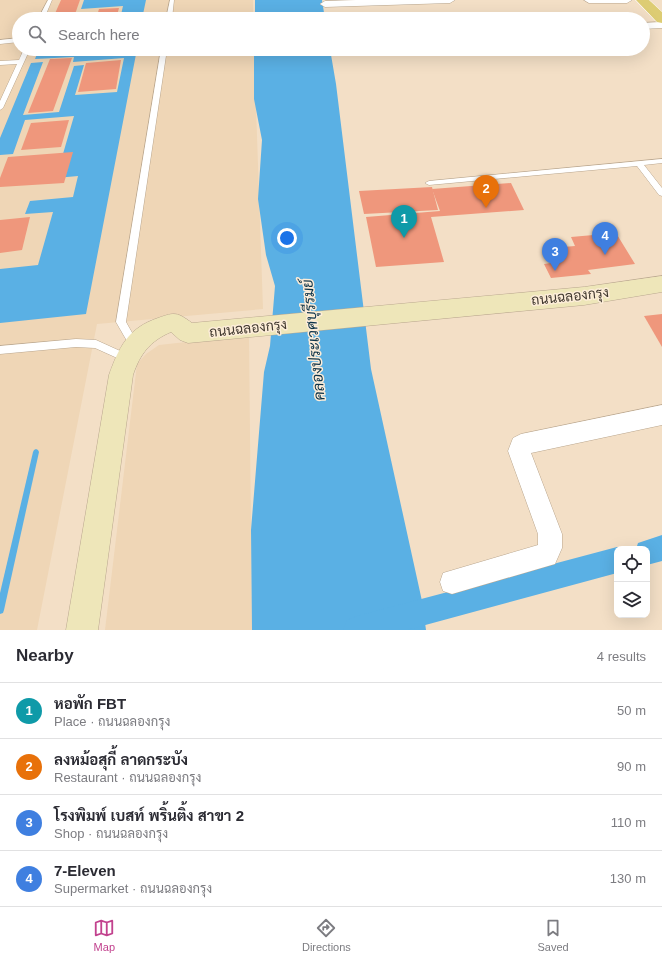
<!DOCTYPE html>
<meta charset="utf-8">
<style>
body{margin:0;font-family:Helvetica,Sarabun,sans-serif;background:#f2f2f3;color:#2b2b33}
.controls{position:absolute;right:12px;bottom:12px;display:grid;overflow:hidden;border-radius:8px;box-shadow:0 4px 16px #0002}
.controls button{width:36px;height:36px;display:grid;place-items:center;padding:0;border:0;border-bottom:1px solid #e1e1e2;background:#fff;color:#2b2b33;font:20px sans-serif}
.you{position:absolute;left:287px;top:238px;width:14px;height:14px;margin:-10px;border:3px solid #fff;border-radius:50%;background:#1a73e8;box-shadow:0 0 0 6px #1a73e833}
.badge{display:grid;place-items:center;width:26px;height:26px;border-radius:50%;background:#c2428e;color:#fff;font-size:13px;font-weight:700}
.pin{position:absolute;translate:-50% -33px;filter:drop-shadow(0 1px 2px #0008)}
.pin::after{content:'';position:absolute;top:21px;width:14px;height:12px;background:inherit;clip-path:polygon(0 0,100% 0,50% 100%)}
.list{margin:0;padding:0;list-style:none}
h2{display:flex;justify-content:space-between;align-items:center;height:52px;margin:0;padding:0 16px;font-size:17px}
h2 small{font-size:13px;font-weight:400;color:#7c7c81}
.list li{display:grid;grid-template-columns:26px 1fr auto;gap:12px;align-items:center;box-sizing:border-box;height:56px;padding:0 16px;border-top:1px solid #e1e1e2}
.list b{display:block;font-size:15px;white-space:nowrap}
.list p{margin:0;font-size:13px;white-space:nowrap;color:#7c7c81}
.list em{font-size:13px;font-style:normal;color:#7c7c81}
.icon{flex:none;width:22px;height:22px;fill:none;stroke:currentColor;stroke-width:2;stroke-linecap:round;stroke-linejoin:round}
.map{position:relative;flex:none;width:662px;height:630px;overflow:hidden}
.search{position:absolute;background:#fff;box-shadow:0 4px 16px #0002;left:12px;right:12px;top:12px;height:44px;display:flex;align-items:center;gap:10px;box-sizing:border-box;padding:0 14px;border-radius:22px;color:#7c7c81;font-size:15px}
.sheet{height:276px;background:#fff}
nav{display:flex;justify-content:space-around;align-items:center;box-sizing:border-box;height:56px;border-top:1px solid #e1e1e2;background:#fff;font-size:11px;color:#7c7c81}
nav a{display:grid;justify-items:center;gap:2px}
nav .on{color:#c2428e}
.map>svg:first-child{display:block}
.built{fill:#efd6b6}
.water{fill:#5ab0e4}
.lines{fill:none;stroke-linecap:round;stroke-linejoin:round}
.stream{fill:#5ab0e4;fill-rule:evenodd}
.canal{fill:#5ab0e4;fill-rule:evenodd}
.building{fill:#ef977c}
.lane-casing{stroke:#b9a68e;stroke-width:1}
.street-casing{stroke:#b9a68e;stroke-width:1}
.secondary-casing{stroke:#b9a68e;stroke-width:1}
.primary-casing{stroke:#fff;stroke-width:1}
.lane{fill:#fff;fill-rule:evenodd}
.street{fill:#fff;fill-rule:evenodd}
.secondary{fill:#eee6b9;fill-rule:evenodd}
.primary{fill:#ddcc73;fill-rule:evenodd}
.labels{text-anchor:middle;dominant-baseline:central;stroke-width:3;stroke-linejoin:round;paint-order:stroke}
.street-label{font-size:14px;fill:#423a30;stroke:#fdedd9}
.water-label{font-size:15px;font-style:italic;fill:#0e3449;stroke:#fdedd9}
</style>
<div class="map">
<svg width="662" height="630" viewBox="0 0 662 630">
<rect width="100%" height="100%" fill="#f3dfc6"/>
<g class="built">
<polygon points="0,0 253,0 253,19 19,19 19,49 254,49 263,309 97,324 37,630 0,630"/>
<polygon points="249,335 252,630 105,630 137,364 146,354 159,345"/>
</g>
<g class="water">
<polygon points="84,0 146,0 142,19 120,19 123,6 81,9"/>
<polygon points="255,0 322,0 325,19 255,19"/>
<polygon points="39,49 82,49 81,52 113,49 137,49 86,314 0,323 0,269 38,265 53,212 25,214 30,201 73,197 78,176 56,178 74,116 25,120 13,154 0,155 0,138 31,63 43,62 23,115 59,112 74,66 84,65 75,95 117,92 124,58 73,62 74,57 35,59"/>
<polygon points="254,49 330,49 336,84 371,369 422,601 426,630 252,630 251,530 264,372 270,346 275,286 266,255 258,199 262,140 254,99"/>
</g>
<g class="lines">
<polygon class="stream" points="36,449 38,450 39,452 4,610 3,613 0,614 0,593 33,452 34,450"/>
<g class="canal">
<polygon points="662,535 662,561 647,565 647,549 636,549 638,543"/>
<polygon points="617,547 621,549 617,549 617,573 407,630 343,630 347,620 357,616"/>
</g>
</g>
<g class="building">
<polygon points="61,0 80,0 74,17 53,18"/>
<polygon points="119,8 116,19 96,19 99,9"/>
<polygon points="72,58 53,111 28,113 50,59"/>
<polygon points="121,60 116,89 78,92 86,63"/>
<polygon points="69,120 61,147 21,150 31,123"/>
<polygon points="73,152 64,183 0,187 0,178 8,157"/>
<polygon points="511,183 524,210 431,217 444,262 376,267 366,217 440,211 432,189"/>
<polygon points="432,187 438,210 364,214 359,191"/>
<polygon points="30,217 22,250 0,253 0,220"/>
<polygon points="616,233 635,264 588,270 591,274 551,278 544,264 558,262 551,248 575,246 571,237"/>
<polygon points="662,314 662,347 644,316"/>
</g>
<g class="lines">
<g class="lane-casing">
<g id="lane">
<polygon points="48,0 52,0 44,19 38,19"/>
<polygon points="170,0 174,0 172,19 166,19"/>
<polygon points="19,38 19,42 0,44 0,40"/>
<polygon points="24,49 30,49 3,108 0,110 0,101 17,64 0,65 0,61 19,60"/>
<polygon points="161,49 167,49 126,322 139,345 137,348 134,349 131,348 116,322"/>
<polygon points="662,159 662,163 644,165 662,188 662,196 659,195 637,166 429,185 425,183 429,181"/>
<polygon points="76,339 96,340 129,355 131,358 129,361 126,362 95,348 76,347 0,354 0,346"/>
</g>
</g>
<g class="street-casing">
<g id="street">
<polygon points="356,0 455,0 450,3 325,7 320,4 325,1"/>
<polygon points="584,0 632,0 627,3 589,3"/>
<polygon points="662,22 662,28 643,29 643,23"/>
<polygon points="662,405 662,425 531,453 562,534 562,548 555,564 452,594 443,591 440,582 443,573 538,545 538,534 508,451 513,438 521,434"/>
</g>
</g>
<g class="secondary-casing">
<path id="secondary" d="M662 276V292L584 305 188 343 180 340 171 332C150 341 140 354 133 375L98 630H66L109 375C119 347 128 328 158 318 175 312 177 312 192 323L584 287Z"/>
</g>
<g class="primary-casing">
<polygon id="primary" points="636,0 649,0 662,12 662,23 657,22"/>
</g>
<use href="#lane" class="lane"/>
<use href="#street" class="street"/>
<use href="#secondary" class="secondary"/>
<use href="#primary" class="primary"/>
</g>
<g class="labels">
<g class="street-label">
<text transform="translate(570 296) rotate(-6)">ถนนฉลองกรุง</text>
<text transform="translate(248 328) rotate(-6)">ถนนฉลองกรุง</text>
</g>
<g class="water-label">
<text transform="translate(313 340) rotate(-96)">คลองประเวศบุรีรมย์</text>
</g>
</g>
</svg>
<div class="controls">
<button><svg class="icon" aria-label="locate" viewBox="0 0 24 24"><circle cx="12" cy="12" r="6"/><path d="M12 2v4M12 18v4M2 12h4M18 12h4"/></svg></button>
<button><svg class="icon" aria-label="layers" viewBox="0 0 24 24"><path d="M12 4l9 5-9 5-9-5zM3 14l9 5 9-5"/></svg></button>
</div>
<div class="you"></div>
<div class="pin badge" style="left:404px;top:238px;background:#0f9aa8">1</div>
<div class="pin badge" style="left:486px;top:208px;background:#e8710a">2</div>
<div class="pin badge" style="left:555px;top:271px;background:#3f7fe0">3</div>
<div class="pin badge" style="left:605px;top:255px;background:#3f7fe0">4</div>
<div class="search"><svg class="icon" aria-label="search" viewBox="0 0 24 24"><circle cx="10" cy="10" r="6"/><path d="M15 15l6 6"/></svg>Search here</div>
</div>
<section class="sheet">
<h2>Nearby<small>4 results</small></h2>
<ul class="list">
<li><span class="badge" style="background:#0f9aa8">1</span><div><b>หอพัก FBT</b><p>Place · ถนนฉลองกรุง</p></div><em>50 m</em></li>
<li><span class="badge" style="background:#e8710a">2</span><div><b>ลงหม้อสุกี้ ลาดกระบัง</b><p>Restaurant · ถนนฉลองกรุง</p></div><em>90 m</em></li>
<li><span class="badge" style="background:#3f7fe0">3</span><div><b>โรงพิมพ์ เบสท์ พริ้นติ้ง สาขา 2</b><p>Shop · ถนนฉลองกรุง</p></div><em>110 m</em></li>
<li><span class="badge" style="background:#3f7fe0">4</span><div><b>7-Eleven</b><p>Supermarket · ถนนฉลองกรุง</p></div><em>130 m</em></li>
</ul>
</section>
<nav>
<a class="on"><svg class="icon" aria-label="map" viewBox="0 0 24 24"><path d="M3 6l6-2 6 2 6-2v14l-6 2-6-2-6 2zM9 4v14M15 6v14"/></svg>Map</a>
<a><svg class="icon" aria-label="directions" viewBox="0 0 24 24"><path d="M12 3l9 9-9 9-9-9zM9 14v-3h6M13 9l2 2-2 2"/></svg>Directions</a>
<a><svg class="icon" aria-label="saved" viewBox="0 0 24 24"><path d="M7 4h10v16l-5-4-5 4z"/></svg>Saved</a>
</nav>
